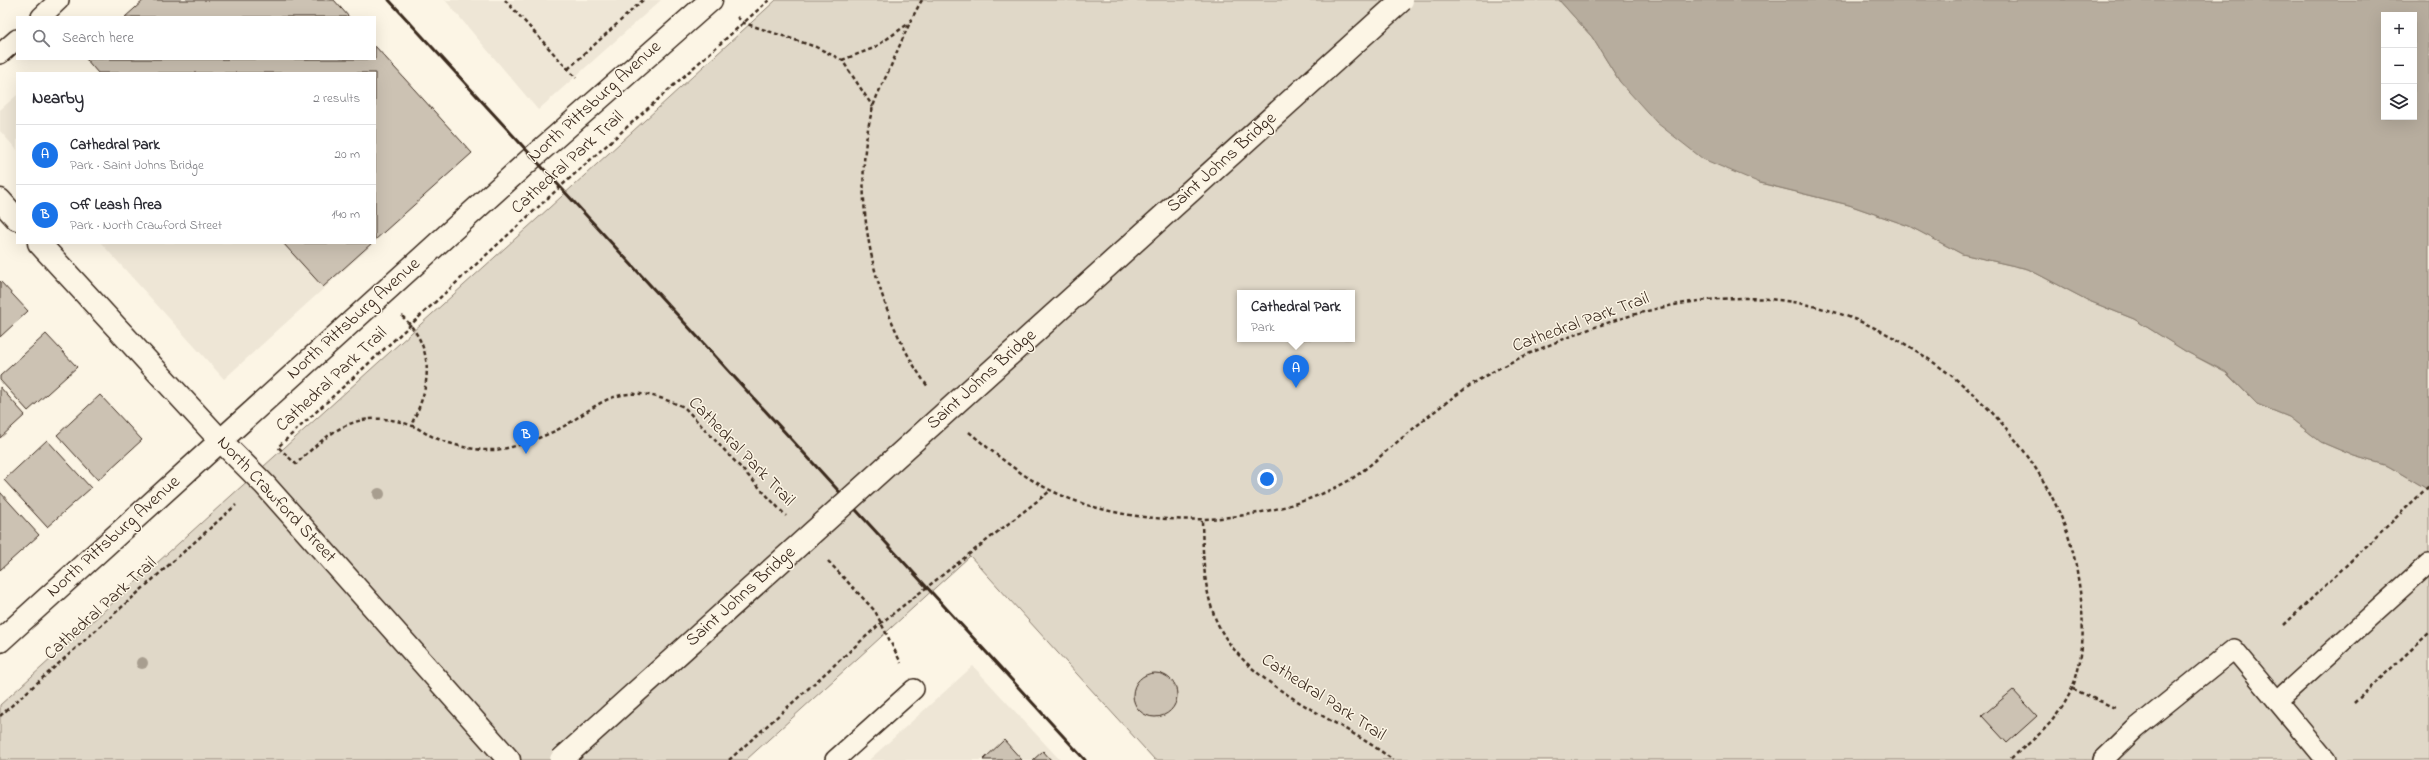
<!DOCTYPE html>
<meta charset="utf-8">
<style>
body{margin:0;font-family:"Indie Flower",sans-serif;background:#f7f7f7;color:#2b2b33}
.controls{position:absolute;right:12px;top:12px;display:grid;overflow:hidden;border-radius:0px;box-shadow:0 4px 16px #0002}
.controls button{width:36px;height:36px;display:grid;place-items:center;padding:0;border:0;border-bottom:1px solid #e1e1e2;background:#fff;color:#2b2b33;font:20px sans-serif}
.you{position:absolute;left:1267px;top:479px;width:14px;height:14px;margin:-10px;border:3px solid #fff;border-radius:50%;background:#1a73e8;box-shadow:0 0 0 6px #1a73e833}
.badge{display:grid;place-items:center;width:26px;height:26px;border-radius:50%;background:#1a73e8;color:#fff;font-size:13px;font-weight:700}
.pin{position:absolute;translate:-50% -33px;filter:drop-shadow(0 1px 2px #0008)}
.pin::after{content:'';position:absolute;top:21px;width:14px;height:12px;background:inherit;clip-path:polygon(0 0,100% 0,50% 100%)}
.popup{position:absolute;left:1237px;top:290px;width:118px;height:52px;box-sizing:border-box;display:grid;place-content:center;border-radius:0px;background:#fff;filter:drop-shadow(0 1px 3px #0005);font-size:13px;white-space:nowrap;color:#7c7c81}
.popup b{font-size:15px;color:#2b2b33}
.popup::after{content:'';position:absolute;left:50%;top:100%;margin-left:-8px;border:8px solid transparent;border-top-color:#fff}
.list{margin:0;padding:0;list-style:none}
h2{display:flex;justify-content:space-between;align-items:center;height:52px;margin:0;padding:0 16px;font-size:17px}
h2 small{font-size:13px;font-weight:400;color:#7c7c81}
.list li{display:grid;grid-template-columns:26px 1fr auto;gap:12px;align-items:center;box-sizing:border-box;height:60px;padding:0 16px;border-top:1px solid #e1e1e2}
.list b{display:block;font-size:15px;white-space:nowrap}
.list p{margin:0;font-size:13px;white-space:nowrap;color:#7c7c81}
.list em{font-size:13px;font-style:normal;color:#7c7c81}
.icon{flex:none;width:22px;height:22px;fill:none;stroke:currentColor;stroke-width:2;stroke-linecap:round;stroke-linejoin:round}
.map{position:relative;flex:none;width:2429px;height:760px;overflow:hidden}
.search{position:absolute;background:#fff;box-shadow:0 4px 16px #0002;left:16px;top:16px;width:360px;height:44px;display:flex;align-items:center;gap:10px;box-sizing:border-box;padding:0 14px;border-radius:0px;color:#7c7c81;font-size:15px}
.panel{position:absolute;background:#fff;box-shadow:0 4px 16px #0002;left:16px;top:72px;width:360px;height:172px;border-radius:0px}
.map>svg:first-child{display:block}
.built{fill:#eee6d6}
.green{fill:#e0d8c8;stroke:#8e8173;fill-rule:evenodd}
.water{fill:#b7ad9e;stroke:#85796b;fill-rule:evenodd}
.building{fill:#ccc2b3;stroke:#3b2a1e}
.lines{fill:none;stroke-linecap:round;stroke-linejoin:round}
.service-casing{stroke:#3b2a1e;stroke-width:22}
.minor-casing{stroke:#3b2a1e;stroke-width:25}
.path{stroke:#3b2a1e;stroke-width:2.5;stroke-dasharray:4 3;stroke-linecap:butt}
.service{stroke:#fcf5e5;stroke-width:19}
.minor{stroke:#fcf5e5;stroke-width:22}
.rail{stroke:#3b2a1e;stroke-width:3}
.primary-bridge-casing{stroke:#3b2a1e;stroke-width:25;stroke-linecap:butt}
.primary-bridge{stroke:#fcf5e5;stroke-width:22}
.tree{fill:#a89e8f}
.labels{text-anchor:middle;dominant-baseline:central;stroke-width:3;stroke-linejoin:round;paint-order:stroke}
.street-label{font-size:18px;fill:#3b2a1e;stroke:#fcf5e5}
</style>
<div class="map">
<svg width="2429" height="760" viewBox="0 0 2429 760">
<rect width="100%" height="100%" fill="#fcf5e5"/>
<filter id="ink" filterUnits="userSpaceOnUse"><feTurbulence type="fractalNoise" baseFrequency=".025" numOctaves="2"/><feDisplacementMap in="SourceGraphic" scale="8" xChannelSelector="R" yChannelSelector="G"/><feConvolveMatrix kernelMatrix="1 2 1 2 8 2 1 2 1" color-interpolation-filters="sRGB"/></filter>
<g filter="url(#ink)">
<g class="built">
<polygon points="445,0 661,0 538,110"/>
<polygon points="17,95 17,150 0,131 0,110"/>
<polygon points="101,243 374,243 224,379"/>
<polygon points="973,666 1060,760 869,760"/>
</g>
<path class="green" d="M776 0H1559L1592 37 1620 82 1760 183 1849 205 1909 226 1962 254 2028 269 2089 301 2134 319 2185 351 2226 373 2257 404 2289 417 2321 442 2354 456 2388 466 2429 490V760H1155L970 556 746 760H0V705L537 219ZM1240 293H1352V339H1240Z"/>
<path class="water" d="M1559 0H2429V490L2388 466 2354 456 2321 442 2289 417 2257 404 2226 372 2185 351 2134 319 2089 301 2028 269 1962 254 1909 226 1849 205 1760 183 1703 159 1657 123 1620 82 1592 37ZM2384 15H2414V117H2384Z"/>
<g class="building">
<polygon points="144,0 334,0 349,17 125,17"/>
<polygon points="375,46 472,153 375,240 375,73 98,73 86,59 375,59"/>
<polygon points="283,243 372,243 323,287"/>
<polygon points="0,281 28,311 0,337"/>
<polygon points="46,334 77,367 28,411 0,380 0,376"/>
<polygon points="0,387 25,415 0,438"/>
<polygon points="100,395 142,440 98,480 57,435"/>
<polygon points="47,440 91,488 47,527 4,480"/>
<polygon points="0,492 39,535 0,570"/>
<circle cx="1155" cy="695" r="22"/>
<polygon points="2013,690 2037,716 2007,743 1982,716"/>
<polygon points="1004,740 1022,760 983,760"/>
<polygon points="1043,751 1051,760 1033,760"/>
</g>
<g class="lines">
<g class="service-casing">
<g id="service">
<polyline points="41,17 59,0"/>
<polyline points="0,54 17,39"/>
<polyline points="2277,701 2429,563"/>
<polyline points="835,760 914,689"/>
<polyline points="2103,760 2136,728 2234,649 2326,760"/>
</g>
</g>
<g class="minor-casing">
<g id="minor">
<polyline points="0,200 17,219"/>
<polyline points="39,243 220,440 265,485 509,760"/>
<polyline points="0,641 533,157 711,0"/>
</g>
</g>
<g class="path">
<polyline points="505,0 576,78"/>
<path d="M769 0 560 187 278 447 296 464C331 430 359 407 410 425 417 427 423 432 429 435 450 445 479 453 502 449 520 446 540 438 557 430 581 418 601 396 629 394 648 392 667 400 684 407L786 516"/>
<path d="M922 0C909 22 900 45 890 68 884 81 877 94 873 107 848 197 874 312 928 387"/>
<polyline points="737,17 744,23 816,47 842,60 873,107"/>
<polyline points="842,60 874,48 908,24"/>
<polyline points="568,69 643,0"/>
<path d="M402 316C436 349 431 386 411 425"/>
<path d="M969 432C995 454 1020 475 1050 490 1135 533 1265 528 1348 481 1363 472 1377 459 1390 448 1420 423 1449 398 1482 378 1515 358 1551 344 1587 330 1720 281 1828 284 1944 370 2009 418 2067 497 2078 578 2086 626 2087 679 2054 718 2042 734 2024 747 2009 760"/>
<path d="M1202 521C1203 554 1203 588 1216 620 1245 688 1338 717 1393 760"/>
<polyline points="828,561 875,611 901,663"/>
<polyline points="2284,625 2429,486"/>
<polyline points="2073,689 2115,708"/>
<polyline points="2354,703 2429,633"/>
<polyline points="0,716 236,505"/>
<polyline points="729,760 881,623 1050,491"/>
</g>
<use href="#service" class="service"/>
<use href="#minor" class="minor"/>
<polyline class="rail" points="389,0 1085,760"/>
<g class="primary-bridge-casing">
<polyline id="primary-bridge" points="561,760 1402,0"/>
</g>
<use href="#primary-bridge" class="primary-bridge"/>
</g>
<g class="tree">
<circle cx="379" cy="494" r="6"/>
<circle cx="142" cy="663" r="6"/>
</g>
</g>
<g class="labels">
<g class="street-label">
<text transform="translate(595 102) rotate(-42)">North Pittsburg Avenue</text>
<text transform="translate(568 163) rotate(-42)">Cathedral Park Trail</text>
<text transform="translate(1222 163) rotate(-42)">Saint Johns Bridge</text>
<text transform="translate(354 319) rotate(-42)">North Pittsburg Avenue</text>
<text transform="translate(1581 323) rotate(-20)">Cathedral Park Trail</text>
<text transform="translate(332 380) rotate(-43)">Cathedral Park Trail</text>
<text transform="translate(982 380) rotate(-42)">Saint Johns Bridge</text>
<text transform="translate(741 452) rotate(46)">Cathedral Park Trail</text>
<text transform="translate(276 500) rotate(47)">North Crawford Street</text>
<text transform="translate(114 537) rotate(-42)">North Pittsburg Avenue</text>
<text transform="translate(741 597) rotate(-42)">Saint Johns Bridge</text>
<text transform="translate(101 609) rotate(-42)">Cathedral Park Trail</text>
<text transform="translate(1323 698) rotate(33)">Cathedral Park Trail</text>
</g>
</g>
</svg>
<div class="controls">
<button>+</button>
<button>−</button>
<button><svg class="icon" aria-label="layers" viewBox="0 0 24 24"><path d="M12 4l9 5-9 5-9-5zM3 14l9 5 9-5"/></svg></button>
</div>
<div class="you"></div>
<div class="pin badge" style="left:1296px;top:388px">A</div>
<div class="popup"><b>Cathedral Park</b>Park</div>
<div class="pin badge" style="left:526px;top:454px">B</div>
<div class="search"><svg class="icon" aria-label="search" viewBox="0 0 24 24"><circle cx="10" cy="10" r="6"/><path d="M15 15l6 6"/></svg>Search here</div>
<section class="panel">
<h2>Nearby<small>2 results</small></h2>
<ul class="list">
<li><span class="badge">A</span><div><b>Cathedral Park</b><p>Park · Saint Johns Bridge</p></div><em>20 m</em></li>
<li><span class="badge">B</span><div><b>Off Leash Area</b><p>Park · North Crawford Street</p></div><em>140 m</em></li>
</ul>
</section>
</div>
